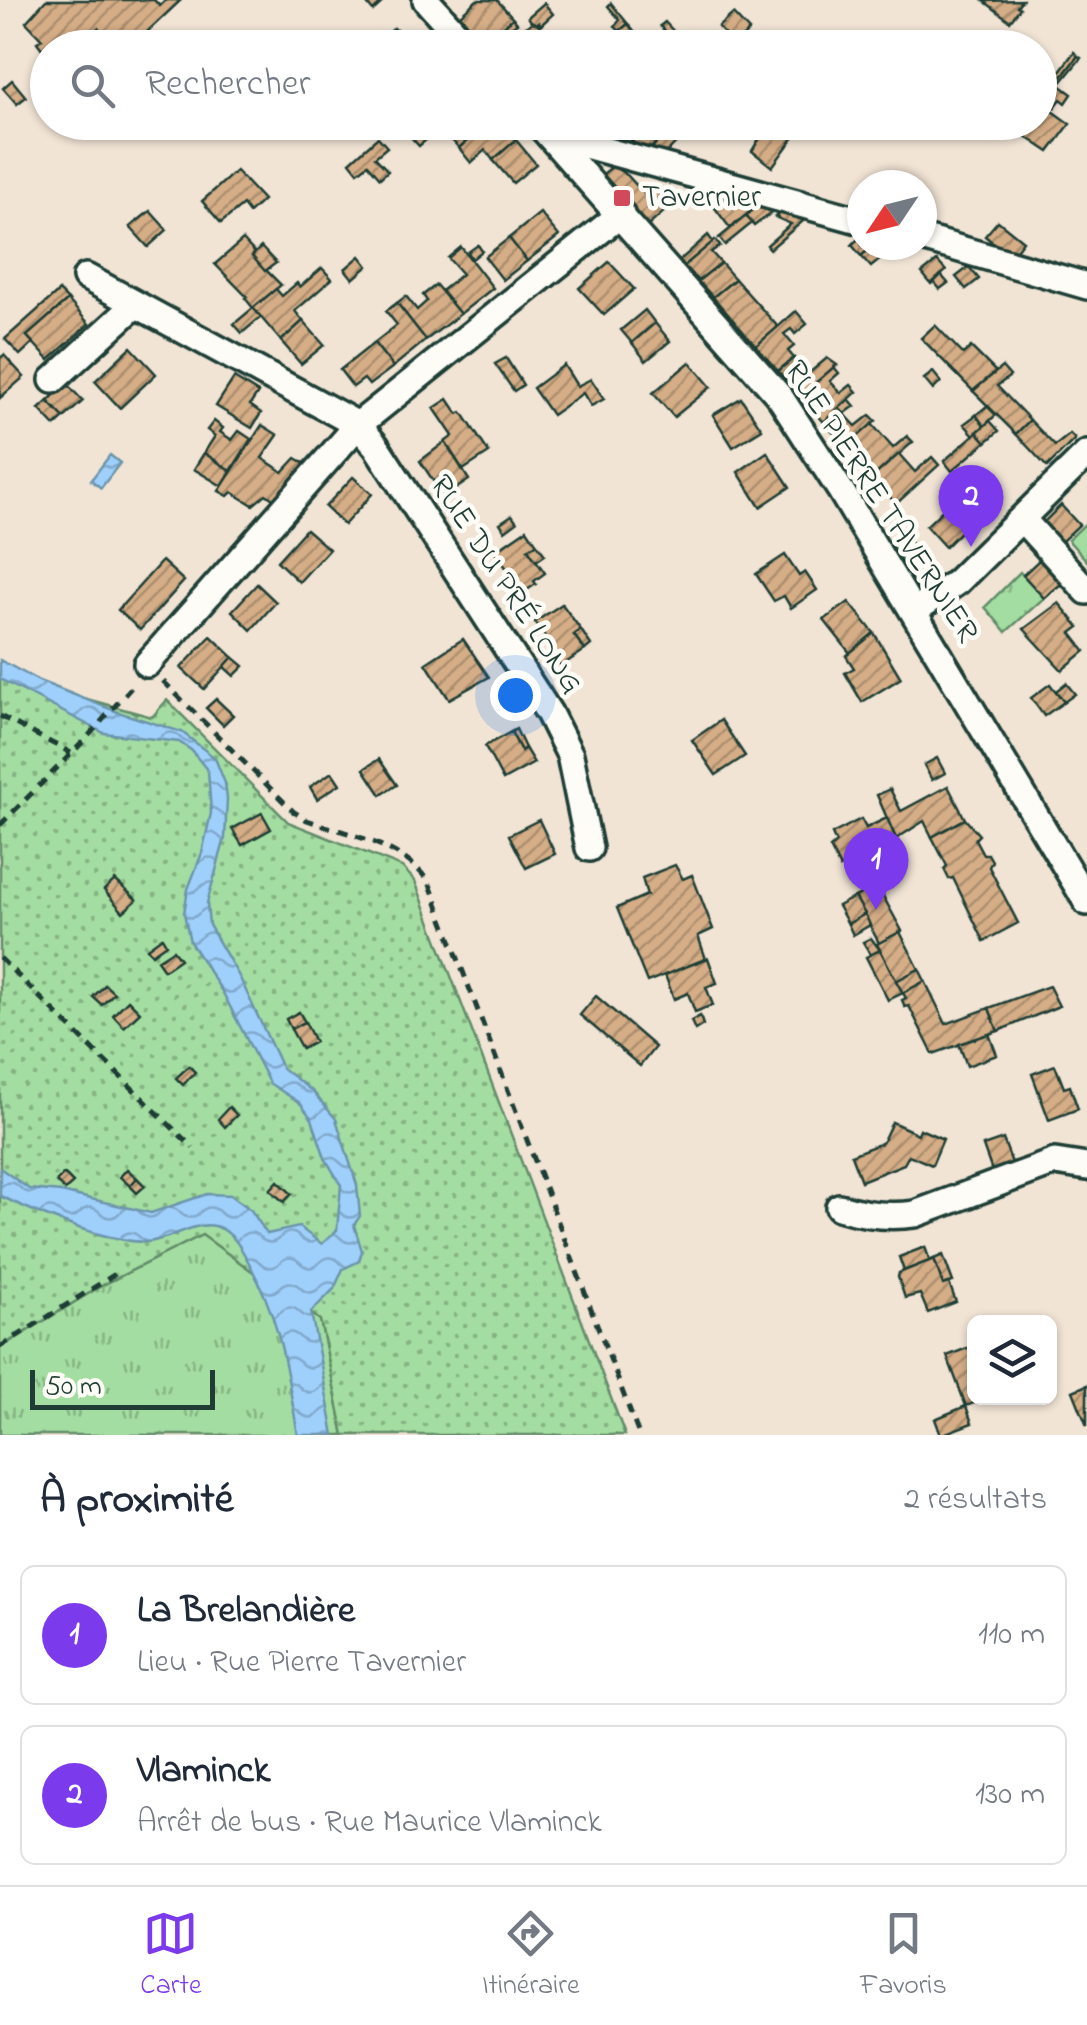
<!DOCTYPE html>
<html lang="fr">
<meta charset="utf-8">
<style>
body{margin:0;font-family:"Indie Flower",sans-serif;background:#f6f6f7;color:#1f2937}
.controls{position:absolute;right:30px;bottom:30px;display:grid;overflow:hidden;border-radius:15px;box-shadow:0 2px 8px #0004}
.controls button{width:90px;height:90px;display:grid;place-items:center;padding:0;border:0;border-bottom:2px solid #e0e1e3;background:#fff;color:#1f2937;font:50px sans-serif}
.compass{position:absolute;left:847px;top:170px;width:90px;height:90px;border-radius:50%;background:#fff;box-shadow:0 2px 8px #0004;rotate:235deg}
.scale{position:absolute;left:30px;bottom:25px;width:185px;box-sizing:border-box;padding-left:10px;border:5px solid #1f3d34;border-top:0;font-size:28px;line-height:35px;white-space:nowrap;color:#1f3d34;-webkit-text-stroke:8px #fdfcf7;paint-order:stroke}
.you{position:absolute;left:515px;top:695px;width:35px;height:35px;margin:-25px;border:8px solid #fff;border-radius:50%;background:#1a73e8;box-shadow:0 0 0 15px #1a73e833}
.badge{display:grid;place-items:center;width:65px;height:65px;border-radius:50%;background:#7c3aed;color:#fff;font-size:32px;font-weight:700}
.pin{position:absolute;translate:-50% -82px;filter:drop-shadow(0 2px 5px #0008)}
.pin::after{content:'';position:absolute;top:52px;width:35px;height:30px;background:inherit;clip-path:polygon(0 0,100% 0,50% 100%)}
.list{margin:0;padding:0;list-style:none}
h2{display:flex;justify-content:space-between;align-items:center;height:130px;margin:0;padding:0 40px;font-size:42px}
h2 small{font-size:32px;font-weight:400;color:#747a83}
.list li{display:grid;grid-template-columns:65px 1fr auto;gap:30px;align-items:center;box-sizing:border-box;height:140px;margin:0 20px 20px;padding:0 20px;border:2px solid #e0e1e3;border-radius:15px}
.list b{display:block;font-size:38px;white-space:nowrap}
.list p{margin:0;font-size:32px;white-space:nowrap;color:#747a83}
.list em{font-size:32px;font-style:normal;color:#747a83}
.icon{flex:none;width:55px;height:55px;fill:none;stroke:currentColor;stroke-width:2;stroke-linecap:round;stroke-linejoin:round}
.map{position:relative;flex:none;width:1087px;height:1435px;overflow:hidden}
.search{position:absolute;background:#fff;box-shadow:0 2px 8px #0004;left:30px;right:30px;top:30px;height:110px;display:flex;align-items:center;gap:25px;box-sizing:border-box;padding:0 35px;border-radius:55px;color:#747a83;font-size:38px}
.sheet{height:450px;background:#fff}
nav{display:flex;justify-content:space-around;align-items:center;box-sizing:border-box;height:140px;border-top:2px solid #e0e1e3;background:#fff;font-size:28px;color:#747a83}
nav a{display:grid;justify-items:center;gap:5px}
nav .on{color:#7c3aed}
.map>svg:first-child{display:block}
.grass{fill:url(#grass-tufts);stroke:#628d6a;stroke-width:2.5}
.park{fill:url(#park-dots);stroke:#628d6a;stroke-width:2.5}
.pitch{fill:#a4dda1;stroke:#628d6a;stroke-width:2.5}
.water{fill:url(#water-waves);stroke:#6c95ab;stroke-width:2.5}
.building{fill:url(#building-hatch);stroke:#1f3d34;stroke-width:2.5}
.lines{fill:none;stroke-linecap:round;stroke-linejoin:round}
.minor-casing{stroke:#1f3d34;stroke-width:32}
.path{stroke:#1f3d34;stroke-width:5;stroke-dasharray:10 8;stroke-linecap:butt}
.minor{stroke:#fdfcf7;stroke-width:25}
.poi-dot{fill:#d1495b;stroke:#fdfcf7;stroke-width:4}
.labels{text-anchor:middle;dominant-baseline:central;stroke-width:9;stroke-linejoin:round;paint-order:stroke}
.poi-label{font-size:32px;fill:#1f3d34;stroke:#fdfcf7;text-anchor:start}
.street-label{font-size:32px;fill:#1f3d34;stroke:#fdfcf7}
</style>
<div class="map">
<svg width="1087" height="1435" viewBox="0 0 1087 1435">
<defs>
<pattern id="grass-tufts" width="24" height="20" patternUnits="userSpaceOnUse" patternTransform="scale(2.5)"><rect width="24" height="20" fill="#a4dda1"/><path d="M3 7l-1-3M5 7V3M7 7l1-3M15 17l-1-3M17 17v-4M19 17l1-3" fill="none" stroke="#85b484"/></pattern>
<pattern id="park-dots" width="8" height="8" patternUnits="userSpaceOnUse" patternTransform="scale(2.5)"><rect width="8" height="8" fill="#a4dda1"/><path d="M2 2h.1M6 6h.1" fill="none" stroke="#85b484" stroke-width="1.8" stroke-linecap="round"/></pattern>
<pattern id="water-waves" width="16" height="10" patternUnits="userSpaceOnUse" patternTransform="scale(2.5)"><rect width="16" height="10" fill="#9fcffb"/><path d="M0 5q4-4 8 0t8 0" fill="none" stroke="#81a9cc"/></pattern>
<pattern id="building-hatch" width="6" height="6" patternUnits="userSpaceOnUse" patternTransform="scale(2.5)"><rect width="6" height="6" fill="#d5ad86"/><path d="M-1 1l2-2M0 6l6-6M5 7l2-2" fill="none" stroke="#ac8e6e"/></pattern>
</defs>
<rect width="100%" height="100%" fill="#f1e4d5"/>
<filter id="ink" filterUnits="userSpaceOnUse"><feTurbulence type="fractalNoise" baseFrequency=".01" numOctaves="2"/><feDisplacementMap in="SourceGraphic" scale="20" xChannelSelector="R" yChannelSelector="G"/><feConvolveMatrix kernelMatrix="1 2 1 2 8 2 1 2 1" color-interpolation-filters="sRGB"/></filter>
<g filter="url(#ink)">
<g class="grass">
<path d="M900 532 903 533 936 574C910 582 901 563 890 542Z"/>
<polygon points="1020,572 1044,598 1006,632 985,607"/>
<polygon points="202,1235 320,1320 344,1435 0,1435 0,1348 101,1286"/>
</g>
<polygon class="park" points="0,675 152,717 167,700 288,822 402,867 415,881 625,1435 344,1435 320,1320 202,1235 101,1286 0,1347"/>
<polygon class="pitch" points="1087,522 1087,561 1068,540"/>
<g class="water">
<polygon points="110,455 120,463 101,488 91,480"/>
<path d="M0 660 39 681 118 712 182 732 215 758 225 783 227 799 225 838 207 903 209 925 240 978 282 1068 312 1091 336 1119 357 1185 360 1216 354 1225 362 1251 359 1261 343 1269 334 1289 311 1312 334 1435H298C286 1367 281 1322 248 1261 241 1248 233 1233 218 1227 196 1219 168 1242 145 1242 101 1241 39 1214 0 1196V1168L29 1189 61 1192 151 1213 207 1194 231 1195 251 1210 267 1234 299 1227 322 1244 337 1230 341 1185 325 1158 312 1119 300 1103 269 1083 223 993 190 942 184 913 188 889 202 853 211 813 208 771 191 750 179 742 104 733 0 679Z"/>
</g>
<g class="building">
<polygon points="46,0 154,0 160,6 166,0 181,0 130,48 115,48 98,28 79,44 81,48 48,48 48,57 37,42 42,39 26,22"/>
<polygon points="364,0 385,0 373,11"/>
<polygon points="477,0 497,0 513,18 485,43 460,15"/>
<polygon points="1022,0 1017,6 1020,8 1010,21 984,1"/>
<polygon points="544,3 553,14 541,25 539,22 534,25 528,17"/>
<polygon points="611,3 628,24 619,31 615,26 620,20 608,6"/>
<polygon points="733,14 749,31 735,45 718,27"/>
<polygon points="513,18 517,23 511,27 517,35 532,22 541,25 516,48 489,48 485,43"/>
<polygon points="665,22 677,35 672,39 660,26"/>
<polygon points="628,24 639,38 646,48 629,48 617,33"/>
<polygon points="394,28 415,48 374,48"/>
<polygon points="1074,52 1078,56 1057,83 1072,94 1066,103 1061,99 1052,111 1070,124 1049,152 1019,132 1026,122 1040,122 1040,98"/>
<polygon points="1078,56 1081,58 1059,85 1057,83"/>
<polygon points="12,80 26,97 17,104 3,88"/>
<polygon points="397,122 441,122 443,125 419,146"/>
<polygon points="470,122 489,122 459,148 451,139"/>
<polygon points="489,122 500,122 516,140 493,160 485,150 471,163 459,148"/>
<polygon points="568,122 590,122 578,133 561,128"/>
<polygon points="628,122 637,122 643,129 651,122 657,122 665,132 646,154 631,140 622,148 594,139 610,125 616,132"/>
<polygon points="675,122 687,131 665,154 652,148"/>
<polygon points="693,122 728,122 711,140"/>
<polygon points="769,122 792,122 800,129 772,167 752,151"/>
<polygon points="378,137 387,147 375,157 388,171 380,178 368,164 358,172 350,162"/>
<polygon points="516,140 536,164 513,183 493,160"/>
<polygon points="613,166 628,176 648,198 661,188 674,203 648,226 603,174"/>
<polygon points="236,171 263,200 249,213 243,205 221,223 202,201"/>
<polygon points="727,192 761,203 730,228 712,204"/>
<polygon points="761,203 771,213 754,226 746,216"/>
<polygon points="786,209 809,216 770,249 767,245 791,224 775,217"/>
<polygon points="150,211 167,230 148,247 130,227"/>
<polygon points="540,213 559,236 527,261 509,238"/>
<polygon points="746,216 752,223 725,245 719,238"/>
<polygon points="998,221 1023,241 1011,257 985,236"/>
<polygon points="708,235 713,242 684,266 679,261"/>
<polygon points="862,235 862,245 875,245 861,256 852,245"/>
<polygon points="509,238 527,261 503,280 485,257"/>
<polygon points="243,240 255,253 252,256 281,285 253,308 245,298 247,297 215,264"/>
<polygon points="715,240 720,246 711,252 721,263 698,281 684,266"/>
<polygon points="478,245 482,251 472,259 468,252"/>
<polygon points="875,245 889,245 893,249 871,267 861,256"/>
<polygon points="261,247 276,263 265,271 252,256"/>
<polygon points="461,247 493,288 460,314 441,291 462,274 448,258"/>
<polygon points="360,256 368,266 353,279 345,269"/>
<polygon points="937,261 946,271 931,284 922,273"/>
<polygon points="609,262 634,289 604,315 579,288"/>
<polygon points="721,263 735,279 713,297 698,281"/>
<polygon points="969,267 979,279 966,289 956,277"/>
<polygon points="322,268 332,279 295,311 303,321 281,341 253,308 276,289 282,296 297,283 300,287"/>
<polygon points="941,275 948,283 940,289 934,282"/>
<polygon points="735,279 778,327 756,346 713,297"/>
<polygon points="436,285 460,314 426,340 397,303 406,296 417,310 427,301 423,295"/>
<polygon points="59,291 68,300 27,336 33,343 20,355 5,339"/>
<polygon points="68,300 89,324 49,360 27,336"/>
<polygon points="397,303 426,340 393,367 374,343 397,325 386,311"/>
<polygon points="253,308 261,317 242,333 234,324"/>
<polygon points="645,310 655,323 632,343 621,330"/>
<polygon points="796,311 807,324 795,334 791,329 784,334 794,346 788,351 794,358 778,371 756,346"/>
<polygon points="303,321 324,345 301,364 281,341"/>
<polygon points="655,323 670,341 646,361 632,343"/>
<polygon points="935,325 963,354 971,347 996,372 973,391 921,338"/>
<polygon points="374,343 393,367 369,385 364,379 353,387 340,370"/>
<polygon points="131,347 156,374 120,408 95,381"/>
<polygon points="4,355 24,377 0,398 0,358"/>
<polygon points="506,358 523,385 514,391 495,364"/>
<polygon points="794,358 808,374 827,358 837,365 800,396 778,371"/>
<polygon points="690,362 711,387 674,417 653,393"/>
<polygon points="564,365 577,386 591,379 604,399 591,406 583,393 552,415 533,388"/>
<polygon points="834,367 839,373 830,381 841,393 851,385 857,392 824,422 800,396"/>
<polygon points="1002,367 1010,376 997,386 1030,420 1016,434 973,391"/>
<polygon points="933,372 941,382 933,390 924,379"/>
<polygon points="234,378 258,393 250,405 261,413 252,428 216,406"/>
<polygon points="66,383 83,401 64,418 48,401"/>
<polygon points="741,398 762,429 733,447 713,415"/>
<polygon points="448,399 458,414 462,412 489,453 463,470 445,442 453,436 434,408"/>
<polygon points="849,399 855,406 844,414 839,408"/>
<polygon points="48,401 64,418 55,426 39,409"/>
<polygon points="987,406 996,415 984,426 976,415"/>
<polygon points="839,408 856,426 870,415 876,421 846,447 824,422"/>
<polygon points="976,415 984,426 974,435 964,424"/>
<polygon points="1030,420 1055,446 1070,434 1075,439 1047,467 1016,434"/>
<polygon points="214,421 223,428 220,432 232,440 239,431 251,439 231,471 204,453 215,436 207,430"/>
<polygon points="990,421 999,431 986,442 977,432"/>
<polygon points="872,424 893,448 907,436 913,442 873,477 846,447"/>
<polygon points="262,425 278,435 262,458 283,472 296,458 308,465 276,501 266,494 253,505 232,492 228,496 219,491"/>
<polygon points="977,432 986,442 952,471 944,461"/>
<polygon points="445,442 469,480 444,497 420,461"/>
<polygon points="767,452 790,487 760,507 738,472"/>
<polygon points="204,453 231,471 222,486 194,469"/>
<polygon points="899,454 915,472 932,457 939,465 896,504 873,477"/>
<polygon points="353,477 372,494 344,525 325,507"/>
<polygon points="957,496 977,515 945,547 926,526"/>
<polygon points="1061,505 1079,525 1061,542 1044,522"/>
<polygon points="512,515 517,522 505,531 500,523"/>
<polygon points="306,529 329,549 299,582 277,561"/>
<polygon points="527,529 537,544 528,549 545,573 534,581 536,584 515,598 506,584 513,578 495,551"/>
<polygon points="537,544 545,555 536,561 528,549"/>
<polygon points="785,555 799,576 805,572 817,590 791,608 784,596 774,601 756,574"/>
<polygon points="1039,560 1061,584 1044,598 1023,575"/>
<polygon points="162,561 184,581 140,630 118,610"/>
<polygon points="257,584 276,602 251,630 232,611"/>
<polygon points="849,602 874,633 850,653 824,620"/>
<polygon points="1059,603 1079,627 1071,633 1085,651 1062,670 1024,629"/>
<polygon points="562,604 581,630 574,635 585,650 561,666 550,650 553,648 535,622"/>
<polygon points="581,630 591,645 585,650 574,635"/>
<polygon points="874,633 901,678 862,702 845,673 854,668 846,656"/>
<polygon points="211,636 233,657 204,689 181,668"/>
<polygon points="463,639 489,677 449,699 426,663"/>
<polygon points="233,657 244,666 234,676 224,667"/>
<polygon points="1066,683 1075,694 1064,702 1056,691"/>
<polygon points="1050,684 1064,702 1044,716 1031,698"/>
<polygon points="216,699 233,715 223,725 206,708"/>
<polygon points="721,720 745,756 716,775 692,740"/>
<polygon points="516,729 525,748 521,751 511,732"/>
<polygon points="511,732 521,751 525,748 534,763 503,780 485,746"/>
<polygon points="937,758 945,773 932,780 924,765"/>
<polygon points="379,759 397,785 381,795 364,769"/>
<polygon points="332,772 340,784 317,799 310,787"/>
<polygon points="948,786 965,819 932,837 924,821 896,839 877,795 890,789 901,811"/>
<polygon points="262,813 271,829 242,845 232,829"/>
<polygon points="887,818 896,839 840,868 830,848 836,843 832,834 861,819 866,828"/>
<polygon points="965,819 979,835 975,839 983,854 988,854 992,861 989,867 1018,923 984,941 953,878 949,879 944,869 947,866 932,837"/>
<polygon points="539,820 555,854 526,868 509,835"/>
<polygon points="675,865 683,879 692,875 713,929 698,936 706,959 647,982 617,908 647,895 642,878"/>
<polygon points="115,880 137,900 123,912 104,890"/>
<polygon points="877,885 902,931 879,943 855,897"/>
<polygon points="855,897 865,914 848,924 838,906"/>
<polygon points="865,914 870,925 853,935 848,924"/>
<polygon points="900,932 919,969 896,981 877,944"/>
<polygon points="162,937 166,944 152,954 147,948"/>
<polygon points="871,938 880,950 871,955 863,942"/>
<polygon points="173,950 180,959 164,970 157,960"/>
<polygon points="880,950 903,993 888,1000 866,957"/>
<polygon points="708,958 717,983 706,987 713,1005 695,1012 688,993 674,999 665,975"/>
<polygon points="919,969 925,981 903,993 896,981"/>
<polygon points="925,981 946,1024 989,1008 998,1031 933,1054 909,1006 905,1007 902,1000 906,998 903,993"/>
<polygon points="105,985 114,993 102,1005 93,997"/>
<polygon points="1049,986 1059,1006 998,1031 989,1008"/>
<polygon points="596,996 655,1047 640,1066 580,1015"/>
<polygon points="128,1000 140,1012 124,1027 113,1015"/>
<polygon points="299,1012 305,1022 291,1029 286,1019"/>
<polygon points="700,1016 703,1025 695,1030 691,1021"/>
<polygon points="305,1022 315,1042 302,1049 291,1029"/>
<polygon points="989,1034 997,1055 967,1066 959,1044"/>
<polygon points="1055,1065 1064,1088 1070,1086 1078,1109 1049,1120 1032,1074"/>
<polygon points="189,1066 195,1072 183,1085 176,1078"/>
<polygon points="229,1107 237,1115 225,1127 218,1119"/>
<polygon points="892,1122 918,1134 920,1129 943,1139 932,1165 909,1155 904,1164 861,1181 851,1155 882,1143"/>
<polygon points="1003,1139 1012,1163 992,1171 983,1146"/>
<polygon points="127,1169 137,1178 130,1186 120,1177"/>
<polygon points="64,1174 73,1183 65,1190 56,1182"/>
<polygon points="137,1178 145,1186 137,1193 130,1186"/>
<polygon points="278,1181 292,1194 284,1202 270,1190"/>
<polygon points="925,1247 930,1261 904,1271 899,1257"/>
<polygon points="943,1255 953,1282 943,1285 934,1259"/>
<polygon points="934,1259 943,1285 949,1283 956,1302 928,1313 920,1294 905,1298 898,1277 899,1273"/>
<polygon points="972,1346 974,1398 985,1399 966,1406 947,1356"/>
<polygon points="1087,1385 1087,1426 1073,1391"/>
<polygon points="966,1406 972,1423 941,1435 935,1419"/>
</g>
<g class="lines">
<g class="minor-casing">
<g id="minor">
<polyline points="426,0 469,48"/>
<polyline points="537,122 780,397 841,491 1087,902"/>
<polyline points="549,135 862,221"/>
<polyline points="922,238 1087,286"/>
<polyline points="86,277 358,425 376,446 549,713 570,755 589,848"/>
<polyline points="53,380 134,306"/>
<polyline points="1022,519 1087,591"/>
<polyline points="914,611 957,582 1087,454"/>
<polyline points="147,664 358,425 621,214"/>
<path d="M839 1207C865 1215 888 1218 915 1214L1055 1162 1087 1167"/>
</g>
</g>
<g class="path">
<path d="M163 681 294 812 307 820C350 835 401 844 429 882L639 1435"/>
<polyline points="0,716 71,753"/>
<polyline points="0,825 84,741 135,683"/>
<polyline points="0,958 193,1148"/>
<polyline points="0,1347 120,1271"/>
</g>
<use href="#minor" class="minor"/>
</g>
</g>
<rect class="poi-dot" x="612" y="188" width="20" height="20" rx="5"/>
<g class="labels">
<g class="poi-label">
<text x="642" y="198">Tavernier</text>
</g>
<g class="street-label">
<text transform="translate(880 502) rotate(57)">RUE PIERRE TAVERNIER</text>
<text transform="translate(505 585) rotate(57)">RUE DU PRÉ LONG</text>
</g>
</g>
</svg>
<div class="controls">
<button><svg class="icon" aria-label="layers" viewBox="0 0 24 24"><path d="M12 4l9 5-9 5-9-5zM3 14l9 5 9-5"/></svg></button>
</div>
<svg class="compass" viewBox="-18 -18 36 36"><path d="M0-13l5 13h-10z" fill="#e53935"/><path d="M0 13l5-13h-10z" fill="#747a83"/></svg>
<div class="scale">50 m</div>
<div class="you"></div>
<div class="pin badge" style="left:876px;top:910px">1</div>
<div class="pin badge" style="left:971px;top:547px">2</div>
<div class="search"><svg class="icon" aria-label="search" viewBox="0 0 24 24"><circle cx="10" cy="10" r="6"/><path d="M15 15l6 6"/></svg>Rechercher</div>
</div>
<section class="sheet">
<h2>À proximité<small>2 résultats</small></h2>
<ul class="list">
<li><span class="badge">1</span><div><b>La Brelandière</b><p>Lieu · Rue Pierre Tavernier</p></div><em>110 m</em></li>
<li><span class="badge">2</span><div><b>Vlaminck</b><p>Arrêt de bus · Rue Maurice Vlaminck</p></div><em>130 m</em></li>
</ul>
</section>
<nav>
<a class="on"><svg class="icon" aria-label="map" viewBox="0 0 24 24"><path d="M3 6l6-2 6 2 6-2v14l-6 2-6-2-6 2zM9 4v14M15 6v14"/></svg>Carte</a>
<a><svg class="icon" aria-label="directions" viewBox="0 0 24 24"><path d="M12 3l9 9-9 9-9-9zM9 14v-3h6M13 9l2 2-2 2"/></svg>Itinéraire</a>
<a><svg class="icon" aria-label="saved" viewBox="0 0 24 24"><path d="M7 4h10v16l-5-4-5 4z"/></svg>Favoris</a>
</nav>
